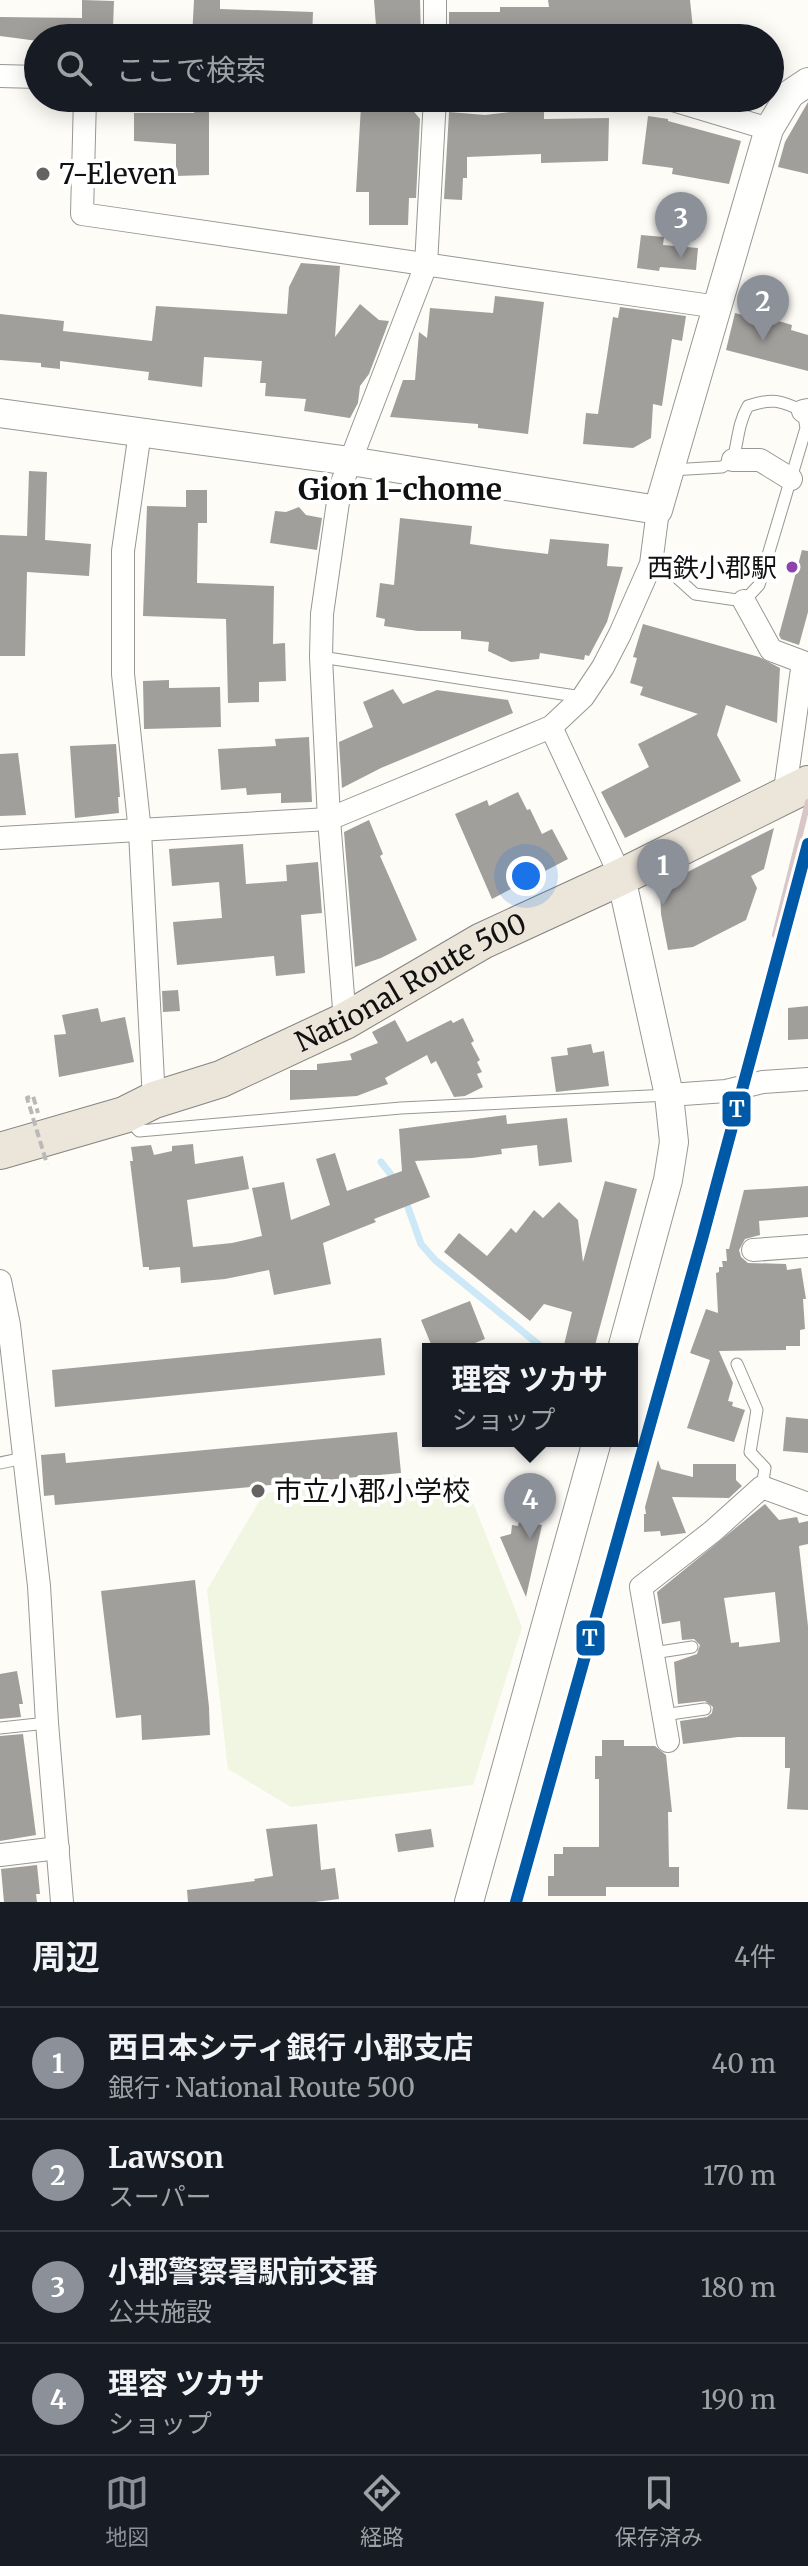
<!DOCTYPE html>
<html lang="ja">
<meta charset="utf-8">
<style>
body{margin:0;font-family:Merriweather,"Noto Sans JP",serif;background:#242831;color:#f1f3f6}
.you{position:absolute;left:526px;top:876px;width:28px;height:28px;margin:-20px;border:6px solid #fff;border-radius:50%;background:#1a73e8;box-shadow:0 0 0 12px #1a73e833}
.badge{display:grid;place-items:center;width:52px;height:52px;border-radius:50%;background:#8c9099;color:#fff;font-size:26px;font-weight:700}
.pin{position:absolute;translate:-50% -66px;filter:drop-shadow(0 2px 4px #0008)}
.pin::after{content:'';position:absolute;top:42px;width:28px;height:24px;background:inherit;clip-path:polygon(0 0,100% 0,50% 100%)}
.popup{position:absolute;left:422px;top:1343px;width:216px;height:104px;box-sizing:border-box;display:grid;place-content:center;border-radius:0px;background:#171b24;filter:drop-shadow(0 2px 6px #0005);font-size:26px;white-space:nowrap;color:#9ea1a6}
.popup b{font-size:30px;color:#f1f3f6}
.popup::after{content:'';position:absolute;left:50%;top:100%;margin-left:-16px;border:16px solid transparent;border-top-color:#171b24}
.list{margin:0;padding:0;list-style:none}
h2{display:flex;justify-content:space-between;align-items:center;height:104px;margin:0;padding:0 32px;font-size:34px}
h2 small{font-size:26px;font-weight:400;color:#9ea1a6}
.list li{display:grid;grid-template-columns:52px 1fr auto;gap:24px;align-items:center;box-sizing:border-box;height:112px;padding:0 32px;border-top:2px solid #363941}
.list b{display:block;font-size:30px;white-space:nowrap}
.list p{margin:0;font-size:26px;white-space:nowrap;color:#9ea1a6}
.list em{font-size:26px;font-style:normal;color:#9ea1a6}
.icon{flex:none;width:44px;height:44px;fill:none;stroke:currentColor;stroke-width:2;stroke-linecap:round;stroke-linejoin:round}
.map{position:relative;flex:none;width:808px;height:1902px;overflow:hidden}
.search{position:absolute;background:#171b24;box-shadow:0 4px 20px #0003;left:24px;right:24px;top:24px;height:88px;display:flex;align-items:center;gap:20px;box-sizing:border-box;padding:0 28px;border-radius:44px;color:#9ea1a6;font-size:30px}
.sheet{height:552px;background:#171b24}
nav{display:flex;justify-content:space-around;align-items:center;box-sizing:border-box;height:112px;border-top:2px solid #363941;background:#171b24;font-size:22px;color:#9ea1a6}
nav a{display:grid;justify-items:center;gap:4px}
nav .on{color:#8c9099}
.map>svg:first-child{display:block}
.pitch{fill:#f0f6e1}
.lines{fill:none;stroke-linecap:round;stroke-linejoin:round}
.stream{stroke:#cde8f7;stroke-width:7}
.building{fill:#a19f9c;fill-rule:evenodd}
.service-casing{stroke:#979795;stroke-width:13}
.minor-casing{stroke:#979795;stroke-width:24}
.tertiary-casing{stroke:#979795;stroke-width:30}
.trunk-casing{stroke:#858482;stroke-width:38}
.path{stroke:#b9b9b8;stroke-width:4;stroke-dasharray:8 4;stroke-linecap:butt}
.service{stroke:#fffffe;stroke-width:11}
.minor{stroke:#fffffe;stroke-width:22}
.tertiary{stroke:#fffffe;stroke-width:28}
.trunk{stroke:#ece5da;stroke-width:36}
.rail{stroke:#d9c6c7;stroke-width:6}
.path-bridge{stroke:#b9b9b8;stroke-width:4;stroke-dasharray:8 4;stroke-linecap:butt}
.rail-1-casing{stroke:#fff;stroke-width:18}
.rail-1{stroke:#0059a6;stroke-width:12}
.poi-dot{fill:#646362;stroke:#fff;stroke-width:3}
.bus-dot{fill:#8e44ad;stroke:#fff;stroke-width:3}
.labels{text-anchor:middle;dominant-baseline:central;stroke-width:8;stroke-linejoin:round;paint-order:stroke}
.bus-label{font-size:26px;fill:#111;stroke:#fff;text-anchor:end}
.poi-label{font-size:28px;fill:#111;stroke:#fff;text-anchor:start}
.street-label{font-size:28px;fill:#111;stroke:#fff}
.neighbourhood-label{font-size:30px;font-weight:bold;fill:#111;stroke:#fff}
.line-badge{stroke:#fff;stroke-width:3}
.badge-label{font-size:22px;text-anchor:middle;font-weight:bold;fill:#fff}
</style>
<div class="map">
<svg width="808" height="1902" viewBox="0 0 808 1902">
<rect width="100%" height="100%" fill="#fdfcf7"/>
<polygon class="pitch" points="462,1474 522,1627 473,1785 291,1807 228,1769 207,1590 264,1493"/>
<g class="lines">
<g class="stream">
<polyline points="381,1162 396,1181"/>
<polyline points="405,1199 421,1244 435,1260 544,1349"/>
</g>
</g>
<g class="building">
<polygon points="82,0 114,1 113,27 107,27 106,37 76,35 76,38 38,38 38,41 0,36 0,17 82,18"/>
<polygon points="194,0 220,0 220,9 313,12 312,38 192,38"/>
<polygon points="374,0 420,0 421,38 377,38"/>
<polygon points="548,0 690,0 694,38 449,38 449,12 500,12 500,7 549,7"/>
<polygon points="200,98 209,98 209,175 176,176 176,144 134,141 134,113 194,113"/>
<polygon points="808,102 808,174 778,167 785,142"/>
<polygon points="361,106 411,108 420,119 416,198 409,198 408,225 369,225 369,192 356,192"/>
<polygon points="544,108 544,119 609,118 608,161 541,163 541,154 467,157 467,178 463,178 462,200 444,199 449,112 485,115"/>
<polygon points="648,116 668,119 668,121 741,141 729,184 672,174 673,168 642,164"/>
<polygon points="641,235 664,237 663,245 698,248 696,270 660,267 659,271 637,268"/>
<polygon points="301,263 340,266 335,337 360,304 379,320 389,321 369,374 360,386 358,403 350,418 304,411 306,399 265,396 266,383 260,383 262,361 204,357 202,387 148,380 149,372 60,361 60,369 41,367 41,363 0,360 0,314 64,321 63,331 152,341 156,306 287,314 289,287"/>
<polygon points="495,296 544,302 528,434 478,428 478,424 390,417 403,380 415,380 419,332 427,338 430,308 493,313"/>
<polygon points="620,307 686,316 682,341 672,339 662,406 653,404 651,438 633,448 583,444 586,413 598,414 613,317 618,318"/>
<polygon points="735,313 774,323 775,320 792,325 791,330 808,335 808,371 726,350"/>
<polygon points="29,471 47,472 45,540 91,544 89,576 27,572 25,656 0,656 0,535 27,536"/>
<polygon points="186,490 207,490 207,523 198,523 197,583 274,586 273,644 285,643 286,681 259,682 259,702 228,703 226,619 143,616 147,506 186,507"/>
<polygon points="299,507 306,515 322,518 317,550 270,543 275,511 286,512"/>
<polygon points="400,518 472,526 470,544 505,549 548,554 550,539 609,544 607,566 623,567 607,622 589,656 585,655 584,660 540,653 539,659 511,662 488,651 489,642 461,639 461,631 418,631 384,626 385,619 376,617 380,583 394,585"/>
<polygon points="802,550 808,551 808,612 799,645 781,639 779,635"/>
<polygon points="643,624 759,657 780,668 777,723 726,705 717,735 741,781 625,838 601,792 649,767 638,744 698,714 640,695 643,687 630,683 637,658 633,657"/>
<polygon points="169,680 169,688 220,687 221,727 144,729 143,681"/>
<polygon points="393,689 403,704 437,690 508,700 513,713 381,768 342,788 339,742 373,727 363,702"/>
<polygon points="309,737 312,802 281,803 281,793 247,795 246,788 221,790 218,749 276,746 275,739"/>
<polygon points="116,744 120,797 118,797 119,813 75,818 70,746"/>
<polygon points="18,753 26,815 0,816 0,754"/>
<polygon points="518,792 527,810 530,809 542,834 552,829 568,859 492,899 455,814 487,800 489,806"/>
<polygon points="369,820 383,854 380,856 417,940 381,958 355,967 344,832"/>
<polygon points="774,828 764,869 751,876 757,888 746,920 693,947 668,950 661,914 660,886"/>
<polygon points="243,844 246,884 287,881 286,865 318,862 322,913 301,915 305,973 276,976 274,956 177,965 173,922 222,918 219,882 172,886 169,849"/>
<polygon points="178,990 180,1011 163,1012 162,991"/>
<polygon points="808,1006 808,1039 788,1040 788,1008"/>
<polygon points="98,1008 101,1022 125,1017 134,1062 59,1077 54,1035 66,1034 62,1015"/>
<polygon points="463,1018 474,1041 471,1043 480,1060 477,1062 482,1072 477,1074 483,1087 465,1096 454,1097 436,1061 431,1064 427,1055 385,1078 388,1084 357,1096 290,1100 290,1070 317,1070 317,1064 352,1060 350,1054 378,1043 372,1032 395,1020 407,1042 451,1020 453,1023"/>
<polygon points="591,1044 593,1053 604,1051 609,1086 556,1092 551,1057 568,1055 567,1048"/>
<polygon points="506,1115 507,1124 567,1118 572,1162 539,1166 537,1145 501,1149 502,1154 472,1158 415,1161 430,1197 374,1219 376,1222 323,1243 331,1284 274,1295 269,1270 225,1279 181,1283 180,1267 149,1270 149,1267 143,1267 130,1161 133,1161 131,1147 151,1145 154,1155 172,1151 172,1146 193,1144 195,1164 243,1156 249,1189 187,1200 193,1247 232,1243 262,1236 252,1188 284,1182 291,1220 330,1205 316,1159 335,1153 347,1191 402,1171 399,1129"/>
<polygon points="605,1181 637,1189 594,1349 563,1349 572,1312 544,1304 530,1321 444,1252 459,1233 487,1256 511,1228 516,1233 534,1210 543,1218 559,1202 578,1220 583,1262"/>
<polygon points="808,1186 808,1217 759,1221 760,1235 745,1239 739,1250 741,1257 748,1263 786,1264 787,1270 801,1268 806,1299 803,1299 805,1329 800,1330 800,1346 786,1346 786,1350 719,1351 733,1383 728,1401 733,1402 732,1406 745,1410 734,1442 687,1428 710,1360 690,1353 706,1309 718,1313 716,1273 719,1272 719,1267 723,1267 722,1261 727,1261 726,1249 729,1249 744,1190"/>
<polygon points="470,1301 485,1339 460,1349 433,1349 421,1320"/>
<polygon points="381,1338 385,1375 55,1407 52,1370"/>
<polygon points="786,1417 808,1419 808,1453 783,1451"/>
<polygon points="397,1432 401,1473 55,1505 54,1495 44,1496 41,1455 65,1453 66,1463"/>
<polygon points="658,1460 661,1469 693,1477 693,1464 736,1464 736,1480 742,1486 729,1498 672,1497 686,1533 661,1536 660,1531 644,1532 644,1514 646,1514 645,1507"/>
<path d="M765 1504 779 1520 797 1517 799 1523 808 1521V1544L799 1546 808 1626V1810L787 1809 790 1768H785V1737H738L683 1744 680 1721 707 1717 712 1713 713 1707 705 1701 678 1704 674 1662 697 1654 700 1645 694 1639 682 1640 680 1621 662 1624 657 1592ZM775 1592 780 1642 739 1647V1642L731 1643 724 1598Z"/>
<polygon points="519,1521 542,1525 526,1597 500,1537 511,1534 512,1525 518,1526"/>
<polygon points="195,1580 209,1707 210,1735 142,1740 141,1715 116,1718 101,1591"/>
<polygon points="17,1671 23,1704 19,1704 21,1717 0,1719 0,1674"/>
<polygon points="23,1734 36,1835 0,1841 0,1736"/>
<polygon points="602,1740 624,1740 624,1746 655,1746 666,1755 672,1812 668,1812 669,1867 679,1867 679,1887 606,1887 606,1896 548,1896 548,1876 554,1876 554,1854 563,1854 563,1847 599,1847 599,1779 595,1779 595,1756 602,1756"/>
<polygon points="317,1824 321,1870 335,1868 339,1899 315,1902 188,1902 187,1890 255,1881 254,1879 273,1876 266,1829"/>
<polygon points="431,1829 434,1847 398,1852 395,1834"/>
<polygon points="37,1865 40,1894 36,1894 37,1902 4,1902 1,1869"/>
</g>
<g class="lines">
<g class="service-casing">
<g id="service">
<path d="M651 564 674 575 695 594 744 601 759 585 806 428 803 411C780 400 772 398 748 406 738 423 738 441 733 460L722 467 671 470"/>
<polyline points="321,657 582,697"/>
<polyline points="128,1119 139,1131 401,1108 669,1095"/>
<polyline points="737,1364 757,1410 750,1452 765,1468 762,1487"/>
<polyline points="0,1463 24,1458"/>
<polyline points="653,1653 692,1647"/>
<polyline points="663,1715 705,1709"/>
<polyline points="0,1728 47,1723"/>
</g>
</g>
<g class="minor-casing">
<g id="minor">
<polyline points="435,0 435,38"/>
<polyline points="0,76 38,77"/>
<polyline points="85,98 82,214 718,307"/>
<polyline points="666,98 769,129"/>
<polyline points="803,411 808,410"/>
<polyline points="140,432 123,551 123,674 140,832 154,1100"/>
<polyline points="733,460 760,460 791,479"/>
<polyline points="744,601 771,650 803,662 784,797"/>
<polyline points="551,727 621,877"/>
<polyline points="0,838 329,819 551,727 583,697 603,667 620,634 651,564 658,510"/>
<polyline points="345,1021 329,819 321,657 322,614 340,488 426,265 435,98"/>
<polyline points="669,1095 726,1091 763,1082 808,1079"/>
<polyline points="753,1250 808,1246"/>
<polyline points="0,1281 9,1325 39,1586 47,1723 62,1902"/>
<polyline points="668,1741 641,1587 713,1531 762,1487 808,1504"/>
<polyline points="0,1855 58,1848"/>
</g>
</g>
<g class="tertiary-casing">
<g id="tertiary">
<polyline points="0,413 350,461 658,510 769,129 790,94 808,82"/>
<polyline points="621,877 669,1095 674,1142 668,1180 622,1349"/>
<polyline points="469,1902 597,1441"/>
</g>
</g>
<g class="trunk-casing">
<g id="trunk">
<path id="s1" d="M0 1151 124 1115 154 1100 221 1079 345 1021 482 941 621 877 808 784"/>
</g>
</g>
<polyline class="path" points="32,1114 27,1098 33,1096 38,1113"/>
<use href="#service" class="service"/>
<use href="#minor" class="minor"/>
<use href="#tertiary" class="tertiary"/>
<use href="#trunk" class="trunk"/>
<polyline class="rail" points="775,935 808,802"/>
<polyline class="path-bridge" points="33,1118 47,1164"/>
<g class="rail-1-casing">
<polyline id="rail-1" points="516,1902 702,1239 808,844"/>
</g>
<use href="#rail-1" class="rail-1"/>
</g>
<g class="poi-dot">
<circle cx="43" cy="174" r="8"/>
<circle cx="258" cy="1491" r="8"/>
</g>
<circle class="bus-dot" cx="792" cy="567" r="7"/>
<g class="labels">
<g class="bus-label">
<text x="777" y="567">西鉄小郡駅</text>
</g>
<g class="poi-label">
<text x="59" y="174">7-Eleven</text>
<text x="274" y="1491">市立小郡小学校</text>
</g>
<g class="street-label">
<text stroke="none"><textPath href="#s1" startOffset="446">National Route 500</textPath></text>
</g>
<g class="neighbourhood-label">
<text x="400" y="489">Gion 1-chome</text>
</g>
</g>
<g class="line-badge">
<rect x="721" y="1090" width="31" height="38" rx="8" fill="#0059a6"/>
<rect x="575" y="1619" width="31" height="38" rx="8" fill="#0059a6"/>
</g>
<g class="badge-label">
<text x="737" y="1117">T</text>
<text x="590" y="1646">T</text>
</g>
</svg>
<div class="you"></div>
<div class="pin badge" style="left:663px;top:905px">1</div>
<div class="pin badge" style="left:763px;top:341px">2</div>
<div class="pin badge" style="left:681px;top:258px">3</div>
<div class="pin badge" style="left:530px;top:1539px">4</div>
<div class="popup"><b>理容 ツカサ</b>ショップ</div>
<div class="search"><svg class="icon" aria-label="search" viewBox="0 0 24 24"><circle cx="10" cy="10" r="6"/><path d="M15 15l6 6"/></svg>ここで検索</div>
</div>
<section class="sheet">
<h2>周辺<small>4件</small></h2>
<ul class="list">
<li><span class="badge">1</span><div><b>西日本シティ銀行 小郡支店</b><p>銀行 · National Route 500</p></div><em>40 m</em></li>
<li><span class="badge">2</span><div><b>Lawson</b><p>スーパー</p></div><em>170 m</em></li>
<li><span class="badge">3</span><div><b>小郡警察署駅前交番</b><p>公共施設</p></div><em>180 m</em></li>
<li><span class="badge">4</span><div><b>理容 ツカサ</b><p>ショップ</p></div><em>190 m</em></li>
</ul>
</section>
<nav>
<a class="on"><svg class="icon" aria-label="map" viewBox="0 0 24 24"><path d="M3 6l6-2 6 2 6-2v14l-6 2-6-2-6 2zM9 4v14M15 6v14"/></svg>地図</a>
<a><svg class="icon" aria-label="directions" viewBox="0 0 24 24"><path d="M12 3l9 9-9 9-9-9zM9 14v-3h6M13 9l2 2-2 2"/></svg>経路</a>
<a><svg class="icon" aria-label="saved" viewBox="0 0 24 24"><path d="M7 4h10v16l-5-4-5 4z"/></svg>保存済み</a>
</nav>
